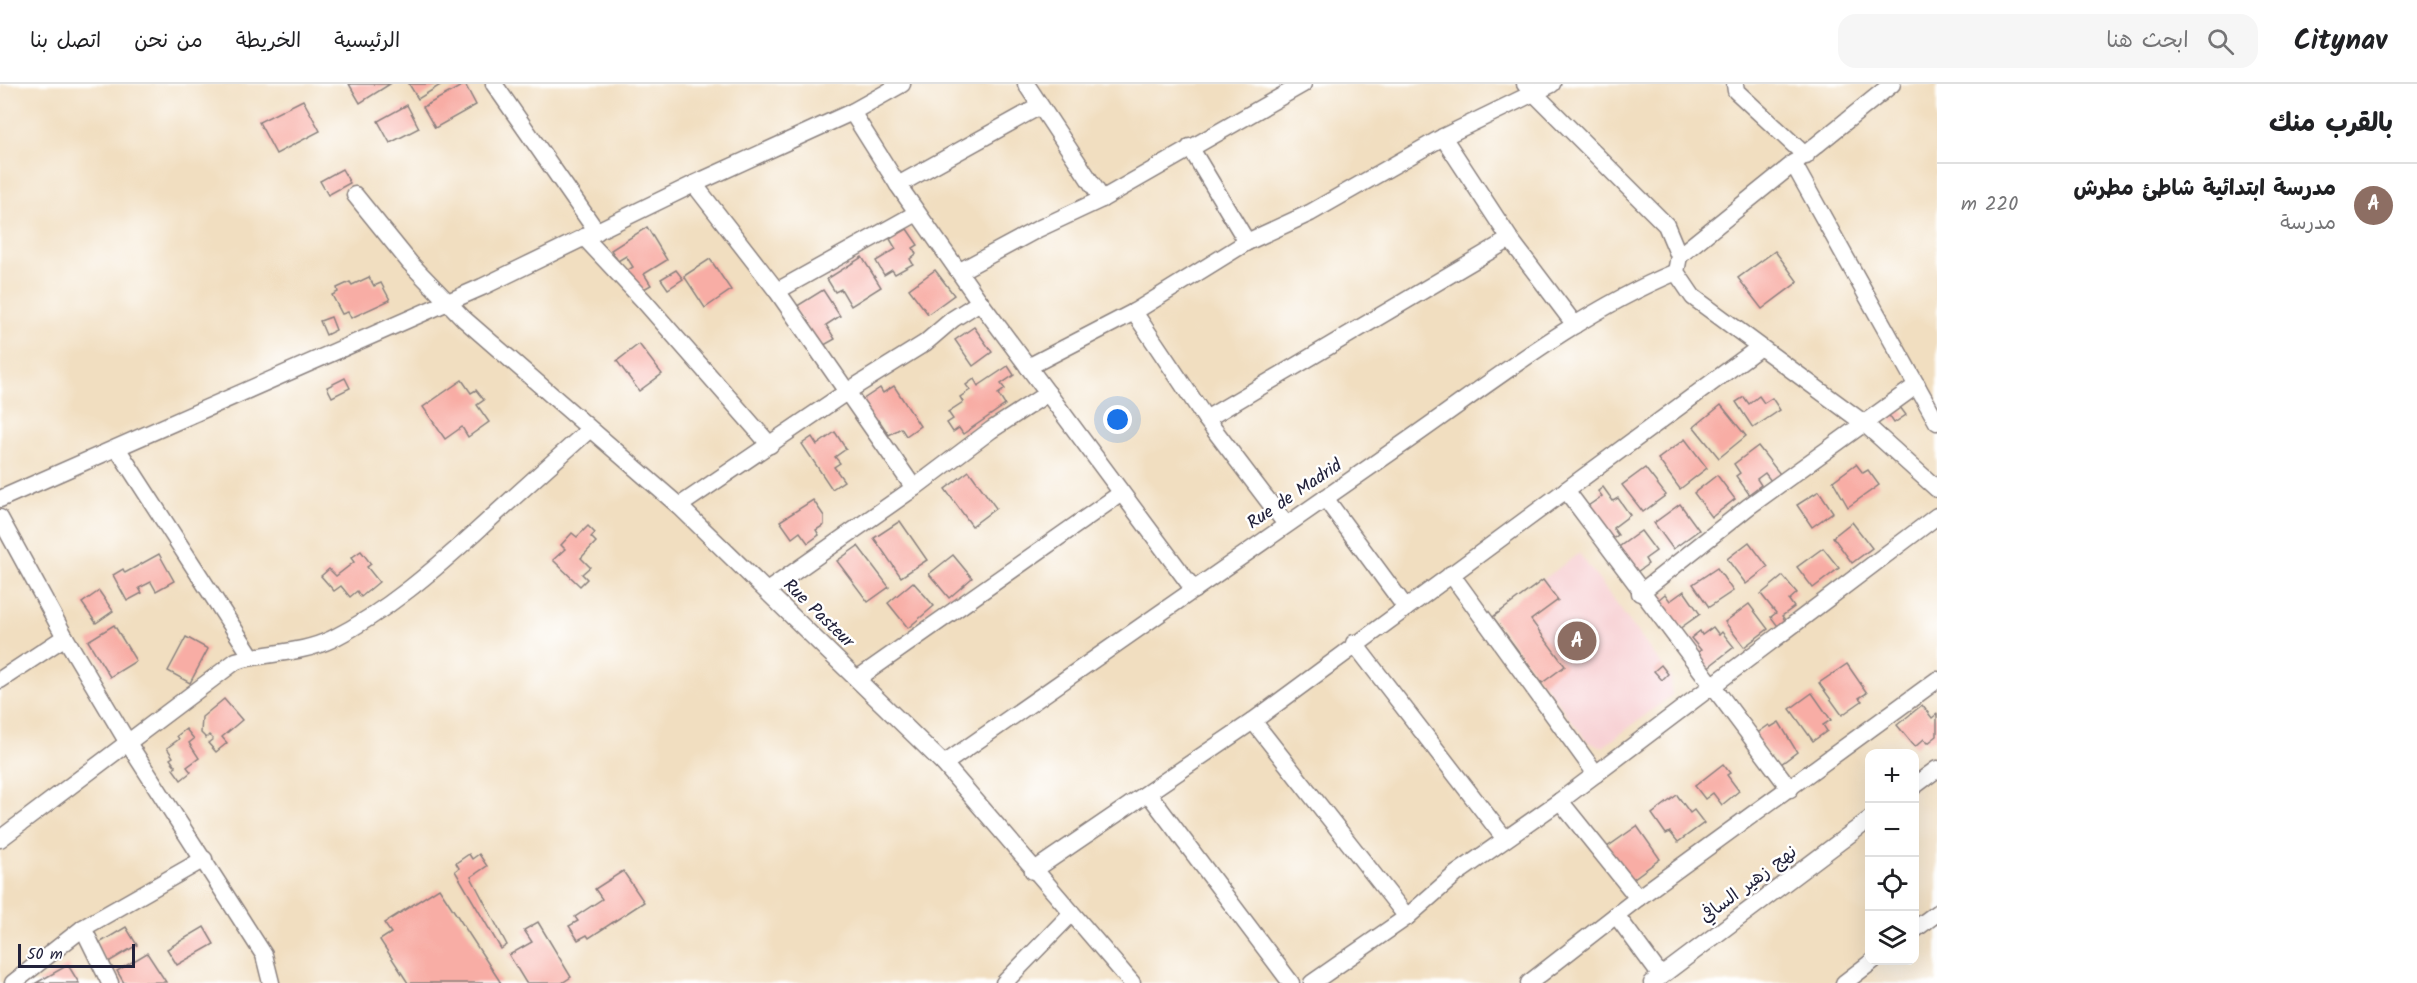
<!DOCTYPE html>
<html lang="ar">
<meta charset="utf-8">
<style>
body{margin:0;font-family:Kalam,"Playpen Sans Arabic",sans-serif;background:#f6f6f6;color:#202124;direction:rtl}
.controls{position:absolute;right:18px;bottom:18px;display:grid;overflow:hidden;border-radius:12px;box-shadow:0 6px 24px #0002}
.controls button{width:54px;height:54px;display:grid;place-items:center;padding:0;border:0;border-bottom:2px solid #e0e0e0;background:#fff;color:#202124;font:30px sans-serif}
.scale{position:absolute;left:18px;bottom:15px;width:117px;box-sizing:border-box;padding-left:6px;border:3px solid #22223b;border-top:0;font-size:16px;line-height:21px;white-space:nowrap;color:#22223b;-webkit-text-stroke:4px #fff;paint-order:stroke}
.you{position:absolute;left:1118px;top:336px;width:21px;height:21px;margin:-15px;border:4px solid #fff;border-radius:50%;background:#1a73e8;box-shadow:0 0 0 9px #1a73e833}
.badge{display:grid;place-items:center;width:39px;height:39px;border-radius:50%;background:#0b8043;color:#fff;font-size:20px;font-weight:700}
.pin{position:absolute;translate:-50% -50%;border:3px solid #fff;box-shadow:0 2px 6px #0006}
.list{margin:0;padding:0;list-style:none}
h2{display:flex;justify-content:space-between;align-items:center;height:78px;margin:0;padding:0 24px;font-size:26px}
h2 small{font-size:20px;font-weight:400;color:#757577}
.list li{display:grid;grid-template-columns:39px 1fr auto;gap:18px;align-items:center;box-sizing:border-box;height:84px;padding:0 24px;border-top:2px solid #e0e0e0}
.list b{display:block;font-size:22px;white-space:nowrap}
.list p{margin:0;font-size:20px;white-space:nowrap;color:#757577}
.list em{font-size:20px;font-style:normal;color:#757577}
.icon{flex:none;width:33px;height:33px;fill:none;stroke:currentColor;stroke-width:2;stroke-linecap:round;stroke-linejoin:round}
.map{position:relative;flex:none;width:1937px;height:899px;overflow:hidden;direction:ltr}
header{display:flex;align-items:center;gap:36px;box-sizing:border-box;height:84px;padding:0 30px;background:#fff;border-bottom:2px solid #e0e0e0}
header strong{font-size:28px}
nav{display:flex;gap:33px;margin-inline-start:auto;font-size:21px}
.search{width:420px;height:54px;background:#f6f6f6;display:flex;align-items:center;gap:15px;box-sizing:border-box;padding:0 21px;border-radius:18px;color:#757577;font-size:22px}
main{display:flex}
aside{flex:1;background:#fff}
.map>svg:first-child{display:block}
.built{fill:#f7cfd2}
.building{fill:#f8ada5}
.lines{fill:none;stroke-linecap:round;stroke-linejoin:round}
.minor-casing{stroke:#8a807e;stroke-width:19}
.minor{stroke:#fff;stroke-width:16}
.labels{text-anchor:middle;dominant-baseline:central;stroke-width:5;stroke-linejoin:round;paint-order:stroke}
.street-label{font-size:18px;fill:#22223b;stroke:#fff}
</style>
<header>
<strong>Citynav</strong>
<div class="search"><svg class="icon" aria-label="search" viewBox="0 0 24 24"><circle cx="10" cy="10" r="6"/><path d="M15 15l6 6"/></svg>ابحث هنا</div>
<nav><a>الرئيسية</a><a>الخريطة</a><a>من نحن</a><a>اتصل بنا</a></nav>
</header>
<main>
<aside>
<h2>بالقرب منك<small></small></h2>
<ul class="list">
<li><span class="badge" style="background:#8d6e63">A</span><div><b>مدرسة ابتدائية شاطئ مطرش</b><p>مدرسة</p></div><em>220 m</em></li>
</ul>
</aside>
<div class="map">
<svg width="1937" height="899" viewBox="0 0 1937 899">
<rect width="100%" height="100%" fill="#fff"/>
<filter id="ink" filterUnits="userSpaceOnUse"><feTurbulence type="fractalNoise" baseFrequency=".0167" numOctaves="2"/><feDisplacementMap in="SourceGraphic" scale="12" xChannelSelector="R" yChannelSelector="G"/><feConvolveMatrix kernelMatrix="1 2 1 2 8 2 1 2 1" color-interpolation-filters="sRGB"/></filter>
<filter id="wash" filterUnits="userSpaceOnUse"><feTurbulence type="fractalNoise" baseFrequency=".008" numOctaves="4" result="noise"/><feDisplacementMap in="SourceGraphic" scale="24" xChannelSelector="R" yChannelSelector="G"/><feGaussianBlur stdDeviation="1.35" result="paint"/><feColorMatrix in="noise" values="0 0 0 0 0 0 0 0 0 0 0 0 0 0 0 0 0 1.4 0 .05"/><feComposite in="paint" operator="in"/></filter>
<g filter="url(#wash)">
<rect width="100%" height="100%" fill="#f1dec0"/>
<polygon class="built" points="1579,469 1671,594 1672,611 1603,663 1588,658 1493,533"/>
<g id="blocks">
<g class="building">
<polygon points="349,0 390,0 360,19"/>
<polygon points="409,0 442,0 418,15"/>
<polygon points="465,0 476,21 435,44 423,23"/>
<polygon points="303,16 320,47 276,70 259,38"/>
<polygon points="407,21 419,44 390,59 378,37"/>
<polygon points="342,85 350,99 328,111 320,97"/>
<polygon points="647,143 667,176 644,190 651,201 637,209 625,188 633,183 626,172 618,177 611,166"/>
<polygon points="907,145 918,161 913,164 916,170 910,175 913,180 895,190 892,186 884,191 876,177 896,165 890,155"/>
<polygon points="1775,167 1798,198 1762,225 1738,194"/>
<polygon points="862,173 881,203 851,222 841,205 835,208 827,195"/>
<polygon points="710,175 731,206 705,224 684,192"/>
<polygon points="676,186 683,195 668,205 661,195"/>
<polygon points="935,186 954,211 928,230 909,205"/>
<polygon points="369,193 374,202 381,199 390,216 351,234 348,228 342,230 332,211 338,208 337,204 350,198 352,201"/>
<polygon points="823,206 840,232 826,241 835,255 819,264 794,224"/>
<polygon points="331,233 336,246 326,251 320,237"/>
<polygon points="974,243 992,268 973,282 955,256"/>
<polygon points="639,260 662,290 639,307 617,277"/>
<polygon points="1008,282 1014,291 1001,300 1005,305 998,310 1005,321 963,350 959,344 953,348 947,339 953,335 948,328 963,318 960,313 970,306 966,301 974,295 978,302"/>
<polygon points="345,294 350,304 332,313 327,303"/>
<polygon points="462,296 471,309 476,306 484,316 477,321 489,338 468,353 462,343 445,355 423,323"/>
<polygon points="894,302 920,342 906,352 901,344 889,351 879,336 873,340 859,318 880,304 883,309"/>
<polygon points="1759,312 1764,319 1772,314 1780,326 1753,344 1736,318 1744,313 1749,320"/>
<polygon points="1897,319 1906,331 1894,339 1886,327"/>
<polygon points="1721,321 1746,352 1719,374 1694,343"/>
<polygon points="835,348 846,365 835,373 840,379 834,383 844,397 832,405 802,360 812,353 817,361"/>
<polygon points="1685,355 1707,384 1680,405 1658,375"/>
<polygon points="1758,362 1780,390 1771,397 1765,389 1757,395 1761,401 1749,410 1736,392 1740,389 1734,380"/>
<polygon points="1856,380 1863,389 1868,386 1879,401 1848,423 1833,397"/>
<polygon points="1645,384 1666,411 1643,428 1622,401"/>
<polygon points="969,387 996,424 972,442 945,405"/>
<polygon points="1717,391 1735,415 1712,433 1694,409"/>
<polygon points="1603,403 1613,417 1618,414 1630,431 1613,444 1618,451 1608,458 1588,422 1602,412 1598,407"/>
<polygon points="1819,407 1833,428 1812,443 1797,421"/>
<polygon points="813,416 824,432 824,441 816,446 819,451 808,459 800,448 792,454 780,437"/>
<polygon points="1680,420 1699,446 1673,465 1654,439"/>
<polygon points="900,437 927,476 901,493 874,454"/>
<polygon points="1852,438 1872,464 1852,479 1833,453"/>
<polygon points="588,442 595,449 591,453 596,458 581,474 590,483 582,490 587,495 580,502 553,476 565,465 561,461 572,449 577,453"/>
<polygon points="1641,447 1656,467 1645,475 1648,480 1634,490 1616,465"/>
<polygon points="1749,458 1768,483 1746,500 1727,475"/>
<polygon points="858,462 889,503 868,518 837,477"/>
<polygon points="1823,464 1839,484 1813,504 1797,483"/>
<polygon points="361,467 371,480 367,483 379,498 361,513 357,507 350,513 341,502 334,507 321,492 329,485 336,492 354,478 351,474"/>
<polygon points="159,470 174,497 156,507 151,498 139,504 142,509 127,517 113,491 123,485 125,489"/>
<polygon points="953,471 972,494 949,514 929,490"/>
<polygon points="1717,484 1733,507 1709,523 1693,500"/>
<polygon points="1783,492 1797,509 1789,516 1794,523 1782,532 1787,539 1780,545 1771,533 1776,529 1761,510"/>
<polygon points="1543,496 1558,516 1531,536 1565,582 1542,599 1493,533"/>
<polygon points="913,498 934,522 908,544 888,519"/>
<polygon points="99,507 113,527 96,539 82,519"/>
<polygon points="1684,507 1700,530 1679,545 1658,516 1665,510 1670,517"/>
<polygon points="1749,520 1768,545 1744,563 1725,538"/>
<polygon points="114,541 136,577 110,593 88,557"/>
<polygon points="1713,543 1719,551 1722,548 1734,563 1707,584 1695,570 1701,566 1691,554 1700,547 1702,551"/>
<polygon points="186,553 208,565 190,599 168,587"/>
<polygon points="1847,580 1867,609 1859,614 1862,617 1842,631 1819,599"/>
<polygon points="1661,581 1668,590 1662,596 1654,587"/>
<polygon points="1812,609 1831,636 1823,641 1827,647 1813,657 1790,625"/>
<polygon points="224,615 242,636 222,653 227,659 216,668 208,659 213,655 209,651 206,654 201,649 202,633"/>
<polygon points="1922,621 1932,634 1937,630 1937,652 1928,659 1924,655 1915,663 1897,641"/>
<polygon points="1779,638 1797,668 1781,680 1753,652 1769,641 1771,643"/>
<polygon points="186,645 194,655 189,659 199,674 187,683 191,688 181,696 173,685 176,683 170,675 173,673 167,664 179,655 177,652"/>
<polygon points="1723,680 1730,689 1727,691 1739,707 1722,721 1713,709 1705,715 1695,702"/>
<polygon points="1677,711 1690,729 1694,726 1704,739 1678,758 1670,748 1666,750 1652,730"/>
<polygon points="1637,742 1660,775 1630,797 1603,766"/>
<polygon points="469,770 472,775 479,770 487,782 471,793 507,861 501,865 455,787 459,784 456,779"/>
<polygon points="623,787 644,818 589,854 587,851 578,856 569,842 578,837 575,833 602,815 595,805"/>
<polygon points="439,804 501,899 408,899 380,856 391,849 384,839"/>
<polygon points="538,838 571,893 562,899 526,899 509,871 532,858 524,846"/>
<polygon points="126,843 137,861 107,879 96,861"/>
<polygon points="204,843 214,860 177,881 167,865"/>
<polygon points="147,869 166,898 124,899 117,887"/>
<polygon points="68,881 79,899 36,899"/>
</g>
</g>
</g>
<g filter="url(#ink)">
<use href="#blocks" fill-opacity="0" stroke="#8a807e" stroke-width="1.5"/>
<g class="lines">
<g class="minor-casing">
<g id="minor">
<polyline points="494,0 597,148"/>
<polyline points="1026,0 1102,115"/>
<polyline points="1525,0 1666,141 1679,172 1676,188 1693,213 1865,340 1937,405"/>
<polyline points="1735,0 1736,7 1806,72"/>
<polyline points="852,28 898,101 980,218 1194,506"/>
<polyline points="1443,53 1510,155 1575,241"/>
<polyline points="1190,63 1247,158"/>
<polyline points="1793,79 1937,338"/>
<polyline points="694,100 777,207 914,404"/>
<polyline points="898,101 1040,22"/>
<polyline points="355,111 410,179 464,235 679,422 944,680 1132,899"/>
<polyline points="584,153 644,217 770,361"/>
<polyline points="1679,172 1892,0"/>
<polyline points="960,187 1038,145 1102,115 1303,0"/>
<polyline points="777,207 917,129"/>
<polyline points="1134,228 1206,335 1285,439"/>
<polyline points="1028,283 1134,228 1247,158 1310,129 1443,53 1552,0"/>
<polyline points="1206,335 1510,155"/>
<polyline points="117,364 252,573"/>
<polyline points="1566,406 1790,705"/>
<polyline points="1325,414 1406,524"/>
<polyline points="0,415 482,203 694,100 852,28 902,0"/>
<polyline points="679,422 848,307 925,259 953,235 980,218"/>
<polyline points="0,434 65,553 128,659 264,871 271,899"/>
<polyline points="1451,490 1596,690"/>
<polyline points="767,507 914,404 991,346 1048,309"/>
<polyline points="1640,509 1748,423 1917,301"/>
<polyline points="1354,559 1505,755"/>
<polyline points="857,595 1120,410"/>
<polyline points="0,596 65,553"/>
<polyline points="1253,637 1407,833"/>
<path d="M944 680C1095 575 1246 469 1397 364 1487 302 1575 230 1676 188"/>
<polyline points="1914,702 1937,685"/>
<polyline points="1148,709 1291,899"/>
<polyline points="1560,717 1638,814"/>
<path d="M0 755 236 577C268 568 301 570 332 555 386 528 434 486 478 446 515 412 552 379 590 345"/>
<polyline points="1033,787 1253,637 1760,263"/>
<polyline points="1616,831 1661,892"/>
<polyline points="83,844 110,899"/>
<polyline points="1914,846 1937,829"/>
<polyline points="13,899 83,844 204,775"/>
<polyline points="1004,899 1071,830"/>
<polyline points="1312,899 1407,833 1456,790 1560,717 1937,432"/>
<polyline points="1529,899 1638,814 1937,596"/>
<polyline points="1652,899 1870,735"/>
<polyline points="1844,899 1874,876"/>
</g>
</g>
<use href="#minor" class="minor"/>
</g>
</g>
<g class="labels">
<g class="street-label">
<text transform="translate(1295 411) rotate(-34)">Rue de Madrid</text>
<text transform="translate(818 530) rotate(44)">Rue Pasteur</text>
<text transform="translate(1749 801) rotate(-37)">نهج زهير السافي</text>
</g>
</g>
</svg>
<div class="controls">
<button>+</button>
<button>−</button>
<button><svg class="icon" aria-label="locate" viewBox="0 0 24 24"><circle cx="12" cy="12" r="6"/><path d="M12 2v4M12 18v4M2 12h4M18 12h4"/></svg></button>
<button><svg class="icon" aria-label="layers" viewBox="0 0 24 24"><path d="M12 4l9 5-9 5-9-5zM3 14l9 5 9-5"/></svg></button>
</div>
<div class="scale">50 m</div>
<div class="you"></div>
<div class="pin badge" style="left:1577px;top:557px;background:#8d6e63">A</div>
</div>
</main>
